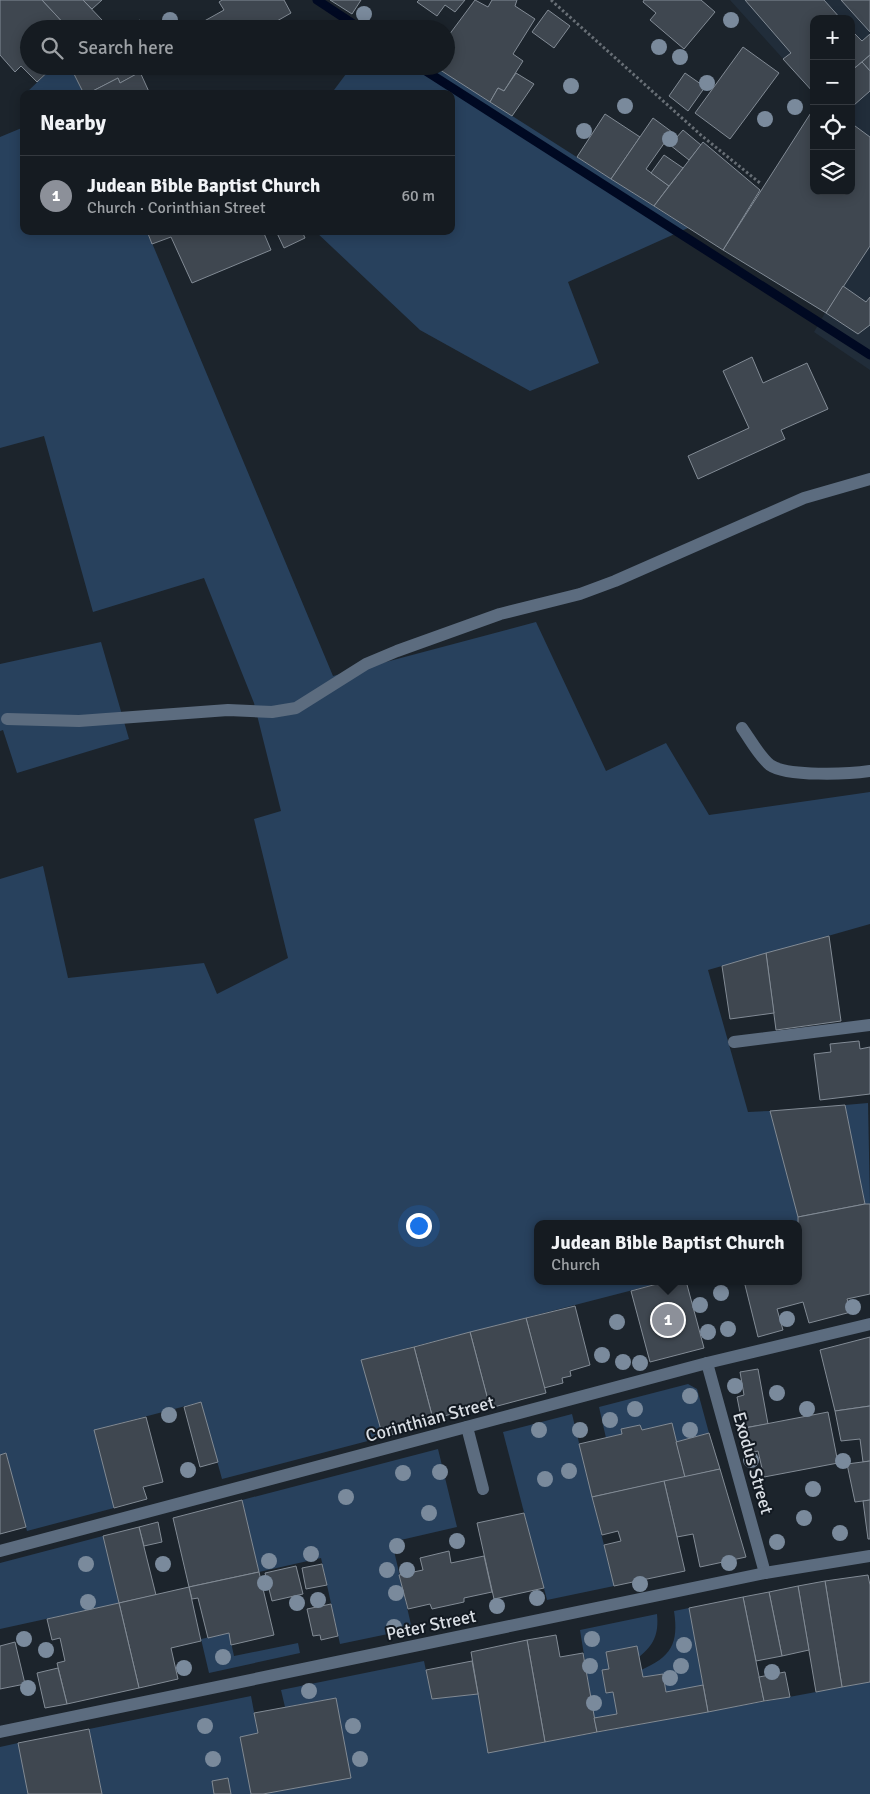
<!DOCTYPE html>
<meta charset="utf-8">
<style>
body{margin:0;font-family:Signika,sans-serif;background:#1e242a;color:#f1f3f6}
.controls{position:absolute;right:15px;top:15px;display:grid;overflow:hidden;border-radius:10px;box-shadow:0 2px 12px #0003}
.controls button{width:45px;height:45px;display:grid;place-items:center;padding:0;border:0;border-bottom:1px solid #34393f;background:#151b21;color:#f1f3f6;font:25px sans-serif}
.you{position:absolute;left:418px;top:1225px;width:18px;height:18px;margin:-12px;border:4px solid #fff;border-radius:50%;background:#1a73e8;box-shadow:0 0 0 8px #1a73e833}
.badge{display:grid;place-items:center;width:32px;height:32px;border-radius:50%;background:#8c9099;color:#fff;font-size:16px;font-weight:700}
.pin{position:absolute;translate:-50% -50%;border:2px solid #fff;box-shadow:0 1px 5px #0006}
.popup{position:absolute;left:534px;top:1220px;width:268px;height:65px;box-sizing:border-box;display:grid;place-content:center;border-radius:10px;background:#151b21;filter:drop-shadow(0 1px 4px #0005);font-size:16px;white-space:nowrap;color:#9da1a5}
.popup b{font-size:19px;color:#f1f3f6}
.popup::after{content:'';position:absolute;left:50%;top:100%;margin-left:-10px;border:10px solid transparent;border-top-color:#151b21}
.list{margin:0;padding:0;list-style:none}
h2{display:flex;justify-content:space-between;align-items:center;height:65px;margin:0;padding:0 20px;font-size:21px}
h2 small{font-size:16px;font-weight:400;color:#9da1a5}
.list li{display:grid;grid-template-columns:32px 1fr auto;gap:15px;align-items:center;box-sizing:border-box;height:80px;padding:0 20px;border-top:1px solid #34393f}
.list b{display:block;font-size:19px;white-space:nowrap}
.list p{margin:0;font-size:16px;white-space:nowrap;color:#9da1a5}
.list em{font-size:16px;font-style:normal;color:#9da1a5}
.icon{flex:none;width:28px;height:28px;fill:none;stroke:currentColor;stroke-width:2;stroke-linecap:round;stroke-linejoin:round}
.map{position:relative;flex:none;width:870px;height:1794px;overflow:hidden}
.search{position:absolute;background:#151b21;box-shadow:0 2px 12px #0003;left:20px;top:20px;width:435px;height:55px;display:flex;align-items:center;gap:12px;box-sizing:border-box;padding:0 18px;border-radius:28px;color:#9da1a5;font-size:19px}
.panel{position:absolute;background:#151b21;box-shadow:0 2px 12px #0003;left:20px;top:90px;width:435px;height:145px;border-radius:10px}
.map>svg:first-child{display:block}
.built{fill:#212d3a}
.green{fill:#28415d}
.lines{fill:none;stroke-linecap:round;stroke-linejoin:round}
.stream{stroke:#000922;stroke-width:9}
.building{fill:#3f4750;stroke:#828b95}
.path{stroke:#686f76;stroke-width:3;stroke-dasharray:2.5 2.5;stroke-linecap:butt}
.minor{stroke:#5c6c7f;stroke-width:12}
.tree{fill:#7a8a9c}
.labels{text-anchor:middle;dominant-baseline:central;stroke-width:4;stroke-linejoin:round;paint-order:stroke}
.street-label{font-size:18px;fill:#d9dee4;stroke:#131a22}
</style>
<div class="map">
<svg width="870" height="1794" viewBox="0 0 870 1794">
<rect width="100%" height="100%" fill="#1c242c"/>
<polygon class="built" points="730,0 870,0 870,370 814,332 825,313 723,250 814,108 814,191 851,191 851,19 814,19 814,93"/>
<g class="green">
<polygon points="54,66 61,71 66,66 70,66 84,94 25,94"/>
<polygon points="352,66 434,66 688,228 568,282 599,363 530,391 420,330 315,231 451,231 451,94 331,94"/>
<polygon points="24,127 24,231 147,231 333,676 536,622 606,771 666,743 709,815 870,792 870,924 708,970 748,1112 770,1111 800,1224 538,1224 538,1281 668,1281 361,1360 383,1437 222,1479 201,1402 94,1430 114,1508 27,1531 6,1453 0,1455 0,879 43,866 68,978 204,963 217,994 288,958 254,819 281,811 254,703 204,578 93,612 44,436 0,448 0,137"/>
<polygon points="101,642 129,739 17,773 3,730 0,731 0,664"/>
<polygon points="868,1103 870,1204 865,1204 845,1105"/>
<polygon points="688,1384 697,1389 709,1433 676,1442 672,1423 642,1430 640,1425 621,1429 622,1434 606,1438 599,1407"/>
<polygon points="572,1414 614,1586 547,1600 503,1432"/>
<polygon points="438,1449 457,1527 392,1542 412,1629 340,1644 321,1558 259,1572 242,1500"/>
<polygon points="103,1536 119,1603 0,1629 0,1563"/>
<path d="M689 1608 703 1685 666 1692 663 1674 643 1677 641 1670C671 1657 679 1644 674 1611Z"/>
<path d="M657 1614C659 1634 654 1645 639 1657L636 1646 606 1652 609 1669 602 1671 606 1693 613 1692 617 1714 594 1718 580 1630Z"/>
<polygon points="229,1633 234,1656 298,1643 300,1653 209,1673 201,1639"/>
<polygon points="424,1661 432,1699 478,1694 545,1742 870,1682 870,1794 264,1794 351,1778 336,1698 285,1707 281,1690"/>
<polygon points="251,1696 258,1733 240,1737 251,1794 231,1794 228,1778 212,1781 214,1794 102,1794 89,1729"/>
<polygon points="18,1743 28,1794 0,1794 0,1747"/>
</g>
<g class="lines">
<g class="stream">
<polyline points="317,0 361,29"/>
<polyline points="418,66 870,355"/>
</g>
</g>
<g class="building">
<polygon points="0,0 42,0 69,29 29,29 29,66 54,66 37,82 21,66 15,72 0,55"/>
<polygon points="42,0 83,0 102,20 92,29 69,29"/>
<polygon points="83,0 102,0 92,9"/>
<polygon points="222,0 284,0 291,13 263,29 202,29 199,24 224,10 219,2"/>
<polygon points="330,0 361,0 352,14"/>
<polygon points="419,0 465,0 455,12 445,5 437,16 417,2"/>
<polygon points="475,0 488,7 492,0 517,0 515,6 535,19 513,54 523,61 504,91 498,88 490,102 434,66 446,66 446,39"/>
<polygon points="644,0 701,0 715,12 684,49 650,20 656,13 643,2"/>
<polygon points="745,0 824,0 841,19 814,19 814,93 783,59 791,53"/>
<polygon points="841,0 870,0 870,32"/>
<polygon points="548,10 570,26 554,48 532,32"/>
<polygon points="140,20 145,29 123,29"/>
<polygon points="851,30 862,41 870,34 870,55 851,71"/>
<polygon points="743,47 779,73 730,139 695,113"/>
<polygon points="870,55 870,71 862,62"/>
<polygon points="862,62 870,71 870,91 854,105 851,102 851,71"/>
<polygon points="70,66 152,66 120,83 118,78 87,94 84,94"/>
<polygon points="180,66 199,66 185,74"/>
<polygon points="140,72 150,94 87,94 118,78 120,83"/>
<polygon points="516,73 534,84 512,116 490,102 498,88 504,91"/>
<polygon points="685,73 705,87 688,111 669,96"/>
<polygon points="814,108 814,191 851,191 851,123 870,137 870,246 826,313 723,250"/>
<polygon points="605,114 640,137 611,179 577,157"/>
<polygon points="653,118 672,132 646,169 669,186 654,206 611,179"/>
<polygon points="683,130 701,145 689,160 670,145"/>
<polygon points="703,142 760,190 723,250 654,206"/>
<polygon points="664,155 683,168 669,186 651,173"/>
<polygon points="147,231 263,231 271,250 192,283 171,237 152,244"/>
<polygon points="276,231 302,231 305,238 284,248"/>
<polygon points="843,286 866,302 870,297 870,325 858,334 826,313"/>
<polygon points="752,357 763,383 807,363 828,409 781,430 785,439 698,479 688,456 749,428 723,371"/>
<polygon points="829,936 841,1021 776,1030 766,953"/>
<polygon points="766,953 774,1013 730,1019 722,966"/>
<polygon points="859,1041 860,1049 870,1047 870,1094 820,1100 814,1054 831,1052 830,1044"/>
<polygon points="845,1105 865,1204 798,1217 770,1111"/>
<polygon points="865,1204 870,1204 870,1294 847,1299 851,1312 809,1323 803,1302 777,1309 783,1330 758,1337 744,1281 798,1281 798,1217"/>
<polygon points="668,1281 686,1281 704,1348 650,1362 631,1291"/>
<polygon points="575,1306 590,1365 570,1371 571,1376 562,1378 563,1383 544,1388 526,1318"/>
<polygon points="526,1318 546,1393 490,1408 470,1332"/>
<polygon points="470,1332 489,1404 433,1419 414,1347"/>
<polygon points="870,1337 870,1406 835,1411 820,1350"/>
<polygon points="414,1347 434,1423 383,1437 361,1360"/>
<polygon points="758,1369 768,1424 743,1428 737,1397 744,1395 740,1372"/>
<polygon points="201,1402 218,1462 200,1467 184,1407"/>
<polygon points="870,1406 870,1461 863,1462 860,1439 841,1441 835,1411"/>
<polygon points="828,1412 838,1463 764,1477 758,1451 750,1453 745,1428"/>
<polygon points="146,1417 163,1482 143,1487 147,1499 114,1508 94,1430"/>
<polygon points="672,1423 685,1477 592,1497 579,1444 622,1434 621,1429 640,1425 642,1430"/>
<polygon points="709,1433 720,1469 685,1477 676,1442"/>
<polygon points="6,1453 26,1527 0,1534 0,1455"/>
<polygon points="870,1461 870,1500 855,1502 847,1464"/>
<polygon points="720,1469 746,1557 700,1567 693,1534 677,1537 664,1481"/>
<polygon points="664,1481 685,1571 614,1586 604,1545 621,1541 618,1531 602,1535 592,1497"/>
<polygon points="242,1500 259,1572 189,1587 173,1518"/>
<polygon points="870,1500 870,1539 868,1539 863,1501"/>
<polygon points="524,1513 544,1588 494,1599 477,1523"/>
<polygon points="158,1522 162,1542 144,1546 139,1527"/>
<polygon points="139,1527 156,1595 119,1603 103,1536"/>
<polygon points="449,1551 451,1563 484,1556 492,1592 464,1598 464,1602 432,1609 430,1604 408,1609 399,1575 423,1570 420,1558"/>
<polygon points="322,1564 327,1585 306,1589 302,1568"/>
<polygon points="296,1566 303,1594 272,1601 265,1573"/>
<polygon points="259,1572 274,1635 231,1645 229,1633 208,1638 198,1598 192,1599 189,1587"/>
<polygon points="868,1575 870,1585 870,1682 842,1687 825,1581"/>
<polygon points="825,1581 842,1687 816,1692 798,1586"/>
<polygon points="798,1586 809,1650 782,1656 769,1592"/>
<polygon points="189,1587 201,1641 171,1648 178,1679 139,1688 119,1603"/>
<polygon points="769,1592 782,1656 756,1661 743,1597"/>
<polygon points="743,1597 764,1701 708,1712 689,1608"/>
<polygon points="119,1603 139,1688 67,1704 57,1663 65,1661 60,1638 52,1640 47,1619"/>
<polygon points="331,1604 338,1636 321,1640 320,1635 313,1636 307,1609"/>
<polygon points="556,1635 560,1657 583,1653 597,1732 545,1742 527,1640"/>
<polygon points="527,1640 545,1742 488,1753 471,1652"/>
<polygon points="15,1642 25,1684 0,1689 0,1646"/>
<polygon points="637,1646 643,1677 663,1674 666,1692 703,1685 708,1712 597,1732 594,1718 617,1714 613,1692 606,1693 602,1670 609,1669 606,1652"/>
<polygon points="472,1661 478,1694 432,1699 426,1670"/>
<polygon points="58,1668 67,1704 45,1708 37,1673"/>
<polygon points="785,1672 790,1697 764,1701 759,1677"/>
<polygon points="336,1698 351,1778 263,1794 251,1794 240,1737 258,1733 254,1713"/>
<polygon points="89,1729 102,1794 28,1794 18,1743"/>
<polygon points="228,1778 231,1794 214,1794 212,1781"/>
</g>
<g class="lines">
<polyline class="path" points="551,0 702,136 760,183"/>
<g class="minor">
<polyline points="7,719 79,721 228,710 272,712 296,708 366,664 397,651 500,614 580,594 615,581 804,498 870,479"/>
<path d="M742 728C750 739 759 756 770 765 787 777 849 774 870 771"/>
<polyline points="734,1042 870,1025"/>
<polyline points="707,1363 765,1573"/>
<polyline points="467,1427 483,1489"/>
<polyline points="0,1551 707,1363 870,1324"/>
<polyline points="0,1732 765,1573 870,1556"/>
</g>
</g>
<g class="tree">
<circle cx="364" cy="14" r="8"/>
<circle cx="170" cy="20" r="8"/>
<circle cx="731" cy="20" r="8"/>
<circle cx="659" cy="47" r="8"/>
<circle cx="680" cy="57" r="8"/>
<circle cx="707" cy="83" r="8"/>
<circle cx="571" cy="86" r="8"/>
<circle cx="625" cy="106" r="8"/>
<circle cx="795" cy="107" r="8"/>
<circle cx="765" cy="119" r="8"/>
<circle cx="584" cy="131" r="8"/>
<circle cx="670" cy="139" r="8"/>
<circle cx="721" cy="1293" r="8"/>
<circle cx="700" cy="1305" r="8"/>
<circle cx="853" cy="1307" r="8"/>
<circle cx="787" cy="1319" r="8"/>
<circle cx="617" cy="1322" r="8"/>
<circle cx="728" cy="1329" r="8"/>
<circle cx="708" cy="1332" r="8"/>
<circle cx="602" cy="1355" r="8"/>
<circle cx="623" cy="1362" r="8"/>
<circle cx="640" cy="1363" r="8"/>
<circle cx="735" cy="1386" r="8"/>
<circle cx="777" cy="1393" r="8"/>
<circle cx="690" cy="1396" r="8"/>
<circle cx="635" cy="1409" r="8"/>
<circle cx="807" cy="1409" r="8"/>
<circle cx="169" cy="1415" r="8"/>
<circle cx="610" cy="1420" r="8"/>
<circle cx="539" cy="1430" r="8"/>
<circle cx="580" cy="1430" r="8"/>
<circle cx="690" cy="1430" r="8"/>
<circle cx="751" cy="1460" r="8"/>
<circle cx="843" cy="1461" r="8"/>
<circle cx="188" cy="1470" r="8"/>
<circle cx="569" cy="1471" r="8"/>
<circle cx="440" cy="1472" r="8"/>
<circle cx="403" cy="1473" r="8"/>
<circle cx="545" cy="1479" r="8"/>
<circle cx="813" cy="1489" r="8"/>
<circle cx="346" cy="1497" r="8"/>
<circle cx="429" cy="1513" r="8"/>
<circle cx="804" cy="1518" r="8"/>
<circle cx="840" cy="1533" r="8"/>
<circle cx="457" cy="1541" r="8"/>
<circle cx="777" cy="1542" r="8"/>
<circle cx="397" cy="1546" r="8"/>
<circle cx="311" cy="1554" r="8"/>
<circle cx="269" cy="1561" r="8"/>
<circle cx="729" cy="1563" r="8"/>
<circle cx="86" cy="1564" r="8"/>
<circle cx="163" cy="1564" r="8"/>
<circle cx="387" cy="1570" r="8"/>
<circle cx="407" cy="1570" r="8"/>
<circle cx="265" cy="1583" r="8"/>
<circle cx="640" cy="1584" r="8"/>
<circle cx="396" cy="1593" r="8"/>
<circle cx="537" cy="1598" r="8"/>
<circle cx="318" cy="1600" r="8"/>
<circle cx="88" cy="1602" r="8"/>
<circle cx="297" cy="1603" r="8"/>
<circle cx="497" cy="1606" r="8"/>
<circle cx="394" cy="1627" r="8"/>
<circle cx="24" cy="1639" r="8"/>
<circle cx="592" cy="1639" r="8"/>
<circle cx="684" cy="1645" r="8"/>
<circle cx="46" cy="1650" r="8"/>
<circle cx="223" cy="1657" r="8"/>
<circle cx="590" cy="1666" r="8"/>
<circle cx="681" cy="1666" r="8"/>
<circle cx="184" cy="1668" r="8"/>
<circle cx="772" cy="1672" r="8"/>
<circle cx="670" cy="1678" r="8"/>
<circle cx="28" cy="1688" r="8"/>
<circle cx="309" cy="1691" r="8"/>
<circle cx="594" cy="1703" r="8"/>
<circle cx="205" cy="1726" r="8"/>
<circle cx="353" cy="1726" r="8"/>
<circle cx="213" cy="1759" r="8"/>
<circle cx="360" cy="1759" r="8"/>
</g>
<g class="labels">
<g class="street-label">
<text transform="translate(430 1419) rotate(-15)">Corinthian Street</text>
<text transform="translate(753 1463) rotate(74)">Exodus Street</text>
<text transform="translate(431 1625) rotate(-12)">Peter Street</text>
</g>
</g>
</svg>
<div class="controls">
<button>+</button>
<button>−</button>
<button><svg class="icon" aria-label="locate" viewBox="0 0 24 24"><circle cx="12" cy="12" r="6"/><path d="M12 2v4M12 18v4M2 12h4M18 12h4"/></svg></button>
<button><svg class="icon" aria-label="layers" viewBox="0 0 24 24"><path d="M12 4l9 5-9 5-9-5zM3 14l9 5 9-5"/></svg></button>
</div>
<div class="you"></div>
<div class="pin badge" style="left:668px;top:1320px">1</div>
<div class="popup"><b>Judean Bible Baptist Church</b>Church</div>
<div class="search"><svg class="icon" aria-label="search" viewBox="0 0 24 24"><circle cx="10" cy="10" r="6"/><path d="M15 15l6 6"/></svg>Search here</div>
<section class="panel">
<h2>Nearby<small></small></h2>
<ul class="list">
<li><span class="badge">1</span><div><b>Judean Bible Baptist Church</b><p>Church · Corinthian Street</p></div><em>60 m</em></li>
</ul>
</section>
</div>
